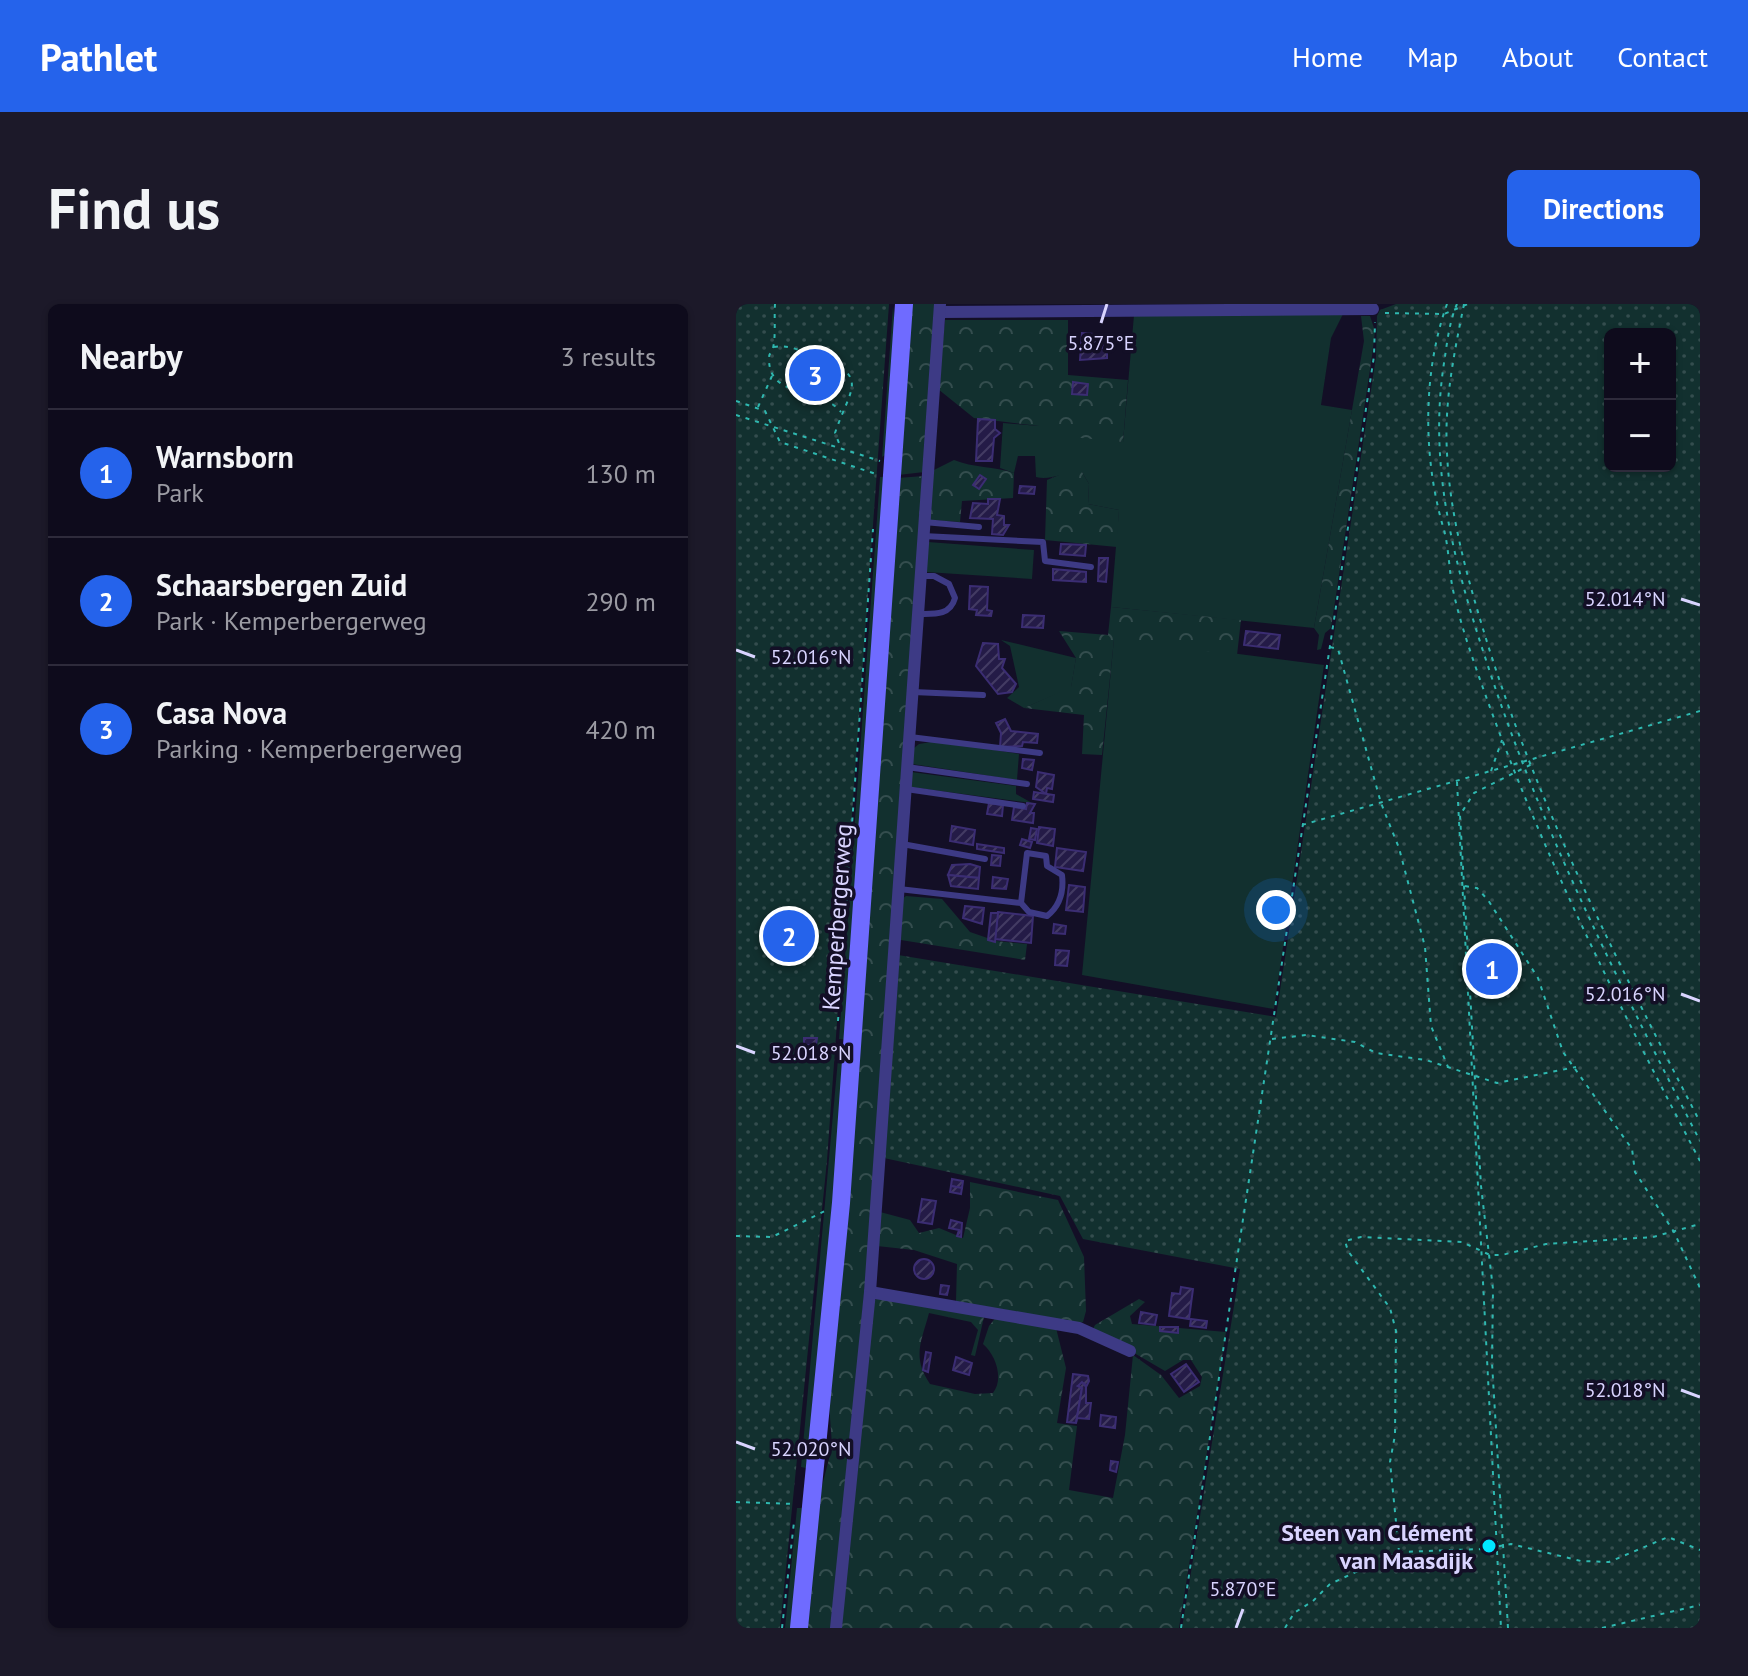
<!DOCTYPE html>
<meta charset="utf-8">
<style>
body{margin:0;font-family:"PT Sans",sans-serif;background:#1c1929;color:#f1f3f6}
.controls{position:absolute;right:24px;top:24px;display:grid;overflow:hidden;border-radius:12px;box-shadow:0 2px 6px #0004}
.controls button{width:72px;height:72px;display:grid;place-items:center;padding:0;border:0;border-bottom:2px solid #2e2b3b;background:#0e0b1c;color:#f1f3f6;font:40px sans-serif}
.you{position:absolute;left:540px;top:606px;width:28px;height:28px;margin:-20px;border:6px solid #fff;border-radius:50%;background:#1a73e8;box-shadow:0 0 0 12px #1a73e833}
.badge{display:grid;place-items:center;width:52px;height:52px;border-radius:50%;background:#2563eb;color:#fff;font-size:26px;font-weight:700}
.pin{position:absolute;translate:-50% -50%;border:4px solid #fff;box-shadow:0 2px 8px #0006}
.list{margin:0;padding:0;list-style:none}
h2{display:flex;justify-content:space-between;align-items:center;height:104px;margin:0;padding:0 32px;font-size:34px}
h2 small{font-size:26px;font-weight:400;color:#9b9ba3}
.list li{display:grid;grid-template-columns:52px 1fr auto;gap:24px;align-items:center;box-sizing:border-box;height:128px;padding:0 32px;border-top:2px solid #2e2b3b}
.list b{display:block;font-size:30px;white-space:nowrap}
.list p{margin:0;font-size:26px;white-space:nowrap;color:#9b9ba3}
.list em{font-size:26px;font-style:normal;color:#9b9ba3}
.map{position:relative;flex:none;width:964px;height:1324px;overflow:hidden;border-radius:12px}
header{display:flex;align-items:center;gap:48px;box-sizing:border-box;height:112px;padding:0 40px;background:#2563eb;color:#fff}
header strong{font-size:38px}
nav{display:flex;gap:44px;margin-inline-start:auto;font-size:28px}
.intro{display:flex;align-items:center;justify-content:space-between;box-sizing:border-box;height:192px;padding:0 48px}
h1{margin:0;font-size:56px}
.button{padding:20px 36px;border-radius:12px;background:#2563eb;color:#fff;font-size:28px;font-weight:700}
main{display:flex;gap:48px;padding:0 48px}
aside{flex:1;background:#0e0b1c;border-radius:12px;box-shadow:0 2px 6px #0004}
.map>svg:first-child{display:block}
.grass{fill:#12302f}
.forest{fill:url(#forest-crowns)}
.park{fill:url(#park-dots);fill-rule:evenodd}
.building{fill:url(#building-hatch);stroke:#3b2d73;stroke-width:2}
.lines{fill:none;stroke-linecap:round;stroke-linejoin:round}
.path{stroke:#2fb8b0;stroke-width:2;stroke-dasharray:4 6;stroke-linecap:butt}
.lane{stroke:#3d3a85;stroke-width:6}
.street{stroke:#3d3a85;stroke-width:12}
.secondary{stroke:#6f6bff;stroke-width:18}
.ticks{fill:none;stroke:#d9d4ff;stroke-width:3}
.poi-dot{fill:#00e5ff;stroke:#130f26;stroke-width:3}
.labels{text-anchor:middle;dominant-baseline:central;stroke-width:7;stroke-linejoin:round;paint-order:stroke}
.street-label{font-size:24px;fill:#d9d4ff;stroke:#130f26}
.poi-label{font-size:24px;font-weight:bold;fill:#d9d4ff;stroke:#130f26;text-anchor:end}
.ticks-label{font-size:20px;text-anchor:middle;fill:#d9d4ff;stroke:#130f26;stroke-width:7;stroke-linejoin:round;paint-order:stroke}
</style>
<header>
<strong>Pathlet</strong>
<nav><a>Home</a><a>Map</a><a>About</a><a>Contact</a></nav>
</header>
<div class="intro"><h1>Find us</h1><a class="button">Directions</a></div>
<main>
<aside>
<h2>Nearby<small>3 results</small></h2>
<ul class="list">
<li><span class="badge">1</span><div><b>Warnsborn</b><p>Park</p></div><em>130 m</em></li>
<li><span class="badge">2</span><div><b>Schaarsbergen Zuid</b><p>Park · Kemperbergerweg</p></div><em>290 m</em></li>
<li><span class="badge">3</span><div><b>Casa Nova</b><p>Parking · Kemperbergerweg</p></div><em>420 m</em></li>
</ul>
</aside>
<div class="map">
<svg width="964" height="1324" viewBox="0 0 964 1324">
<defs>
<pattern id="forest-crowns" width="20" height="18" patternUnits="userSpaceOnUse" patternTransform="scale(2)"><rect width="20" height="18" fill="#12302f"/><path d="M2 6a3 3 0 1 1 6 0M12 15a3 3 0 1 1 6 0" fill="none" stroke="#344d4e"/></pattern>
<pattern id="park-dots" width="8" height="8" patternUnits="userSpaceOnUse" patternTransform="scale(2)"><rect width="8" height="8" fill="#12302f"/><path d="M2 2h.1M6 6h.1" fill="none" stroke="#344d4e" stroke-width="1.8" stroke-linecap="round"/></pattern>
<pattern id="building-hatch" width="6" height="6" patternUnits="userSpaceOnUse" patternTransform="scale(2)"><rect width="6" height="6" fill="#241b47"/><path d="M-1 1l2-2M0 6l6-6M5 7l2-2" fill="none" stroke="#433b63"/></pattern>
</defs>
<rect width="100%" height="100%" fill="#130f26"/>
<g class="grass">
<polygon points="157,2 160,33 152,149 146,153"/>
<path d="M608 8 595 34 585 101 616 106 578 324 375 303 383 206 352 200 353 180 346 168C330 167 315 177 300 173L299 152H282L278 169 264 164 267 119 303 122 387 138 398 11Z"/>
<polygon points="144,173 150,173 111,736 103,735"/>
<polygon points="192,238 298,246 296,275 190,268"/>
<polygon points="378,334 588,361 538,705 346,671"/>
<polygon points="265,336 340,354 335,384 288,404 271,394 283,383 274,342"/>
<polygon points="201,437 283,450 281,476 176,460 178,444 183,440"/>
<polygon points="175,468 280,482 280,490 296,499 174,483"/>
<polygon points="103,744 110,744 79,1123 70,1164 65,1163"/>
<polygon points="61,1204 67,1204 58,1324 49,1324"/>
</g>
<g class="forest">
<polygon points="174,0 200,0 188,168 162,171"/>
<polygon points="625,12 634,12 639,27 636,52 595,324 589,329 585,345 581,346 583,331 578,324 628,37"/>
<polygon points="209,16 332,16 332,71 392,76 387,138 304,130 303,122 238,114 202,85"/>
<path d="M218 156C237 164 258 162 278 169L277 194 226 197 224 218 193 216 196 167Z"/>
<polygon points="333,167 346,168 353,180 352,200 383,206 381,243 309,236 311,176"/>
<polygon points="188,172 140,861 114,1143 96,1141 93,1099 162,174"/>
<polygon points="375,303 505,316 501,351 378,335 366,451 346,450 348,411 288,404 335,383 340,354 323,327 372,331"/>
<polygon points="170,592 206,595 234,628 260,637 291,640 289,656 165,636 166,595"/>
<polygon points="234,878 322,896 348,953 350,1007 347,1018 341,1020 220,998 221,960 178,946 141,942 144,908 174,916 183,929 203,924 227,934 234,904"/>
<path d="M144 991 248 1013 239 1052 235 1051 242 1026 235 1018 193 1009C185 1039 176 1053 194 1080L239 1090 257 1089C268 1075 260 1051 247 1040L253 1022 261 1012 320 1024 330 1064 321 1119 341 1122 333 1186 377 1194 389 1131 397 1051 425 1071 443 1094 464 1082 466 1073 455 1056H447L429 1067 357 1025 359 1021 403 995 409 998 394 1012 396 1020 490 1028 443 1324H103L137 998Z"/>
<polygon points="96,1143 114,1145 96,1324 70,1324 83,1194"/>
</g>
<g class="park">
<polygon points="0,0 153,0 91,856 44,1324 0,1324"/>
<path d="M660 0H964V1324H446L504 965 347 935 324 892 148 854 162 651 540 713 640 53 641 12 644 6ZM874 30H934V162H874Z"/>
</g>
<g class="building">
<polygon points="346,29 369,31 366,44 371,44 371,54 344,56"/>
<polygon points="337,78 352,80 351,91 336,90"/>
<polygon points="242,115 259,116 259,125 264,129 258,134 256,157 240,157"/>
<polygon points="244,171 250,175 243,185 237,181"/>
<polygon points="284,182 299,183 298,190 283,189"/>
<polygon points="252,195 264,195 261,211 268,212 268,221 273,221 267,231 256,230 257,215 234,214 237,199 252,200"/>
<polygon points="325,240 350,241 349,252 324,250"/>
<polygon points="363,254 372,254 370,278 362,277"/>
<polygon points="317,265 350,268 350,278 317,276"/>
<polygon points="234,282 252,283 251,306 256,307 255,312 240,311 241,306 233,305"/>
<polygon points="287,311 308,312 307,324 286,323"/>
<polygon points="510,327 544,331 542,345 508,341"/>
<polygon points="247,339 262,340 263,355 269,355 266,364 280,380 276,388 262,390 240,362"/>
<polygon points="269,415 275,427 302,430 301,439 287,438 286,442 264,443 265,429 260,419"/>
<polygon points="287,455 298,456 296,466 286,464"/>
<polygon points="302,468 318,471 316,485 311,484 310,490 300,483"/>
<polygon points="298,488 318,491 317,498 297,495"/>
<polygon points="253,499 267,501 266,512 251,510"/>
<polygon points="291,499 299,500 294,509 298,509 297,519 276,516 278,503 290,505"/>
<polygon points="216,522 239,526 237,541 214,537"/>
<polygon points="303,523 319,525 317,542 301,539"/>
<polygon points="295,524 301,525 299,536 293,535"/>
<polygon points="286,535 296,538 294,544 284,541"/>
<polygon points="241,540 268,544 268,549 241,545"/>
<polygon points="321,544 350,548 347,567 319,563"/>
<polygon points="256,551 265,552 264,562 255,561"/>
<polygon points="234,560 244,563 243,574 212,571 216,561"/>
<polygon points="212,571 243,574 242,585 215,582"/>
<polygon points="257,573 272,575 270,585 256,584"/>
<polygon points="333,581 349,583 347,608 330,606"/>
<polygon points="229,602 248,604 246,620 227,614"/>
<polygon points="262,608 297,612 295,639 259,635"/>
<polygon points="255,609 262,609 259,638 252,636"/>
<polygon points="318,620 330,622 329,630 317,629"/>
<polygon points="320,646 333,647 331,662 319,661"/>
<polygon points="68,734 81,734 80,741 68,741"/>
<polygon points="216,875 227,877 226,884 215,882"/>
<polygon points="215,882 226,884 225,890 214,888"/>
<polygon points="186,895 200,897 196,920 182,918"/>
<polygon points="215,916 226,919 225,933 221,932 223,926 213,924"/>
<circle cx="188" cy="965" r="10"/>
<polygon points="205,981 213,982 211,991 204,990"/>
<polygon points="445,983 457,985 453,1015 433,1012 436,989 444,990"/>
<polygon points="405,1008 421,1011 419,1021 403,1019"/>
<polygon points="455,1015 471,1017 470,1024 454,1022"/>
<polygon points="424,1023 442,1023 442,1029 424,1027"/>
<polygon points="190,1048 195,1049 192,1068 187,1066"/>
<polygon points="220,1053 236,1059 233,1071 217,1066"/>
<polygon points="450,1060 463,1078 448,1088 435,1070"/>
<polygon points="337,1070 352,1072 353,1077 350,1083 348,1079 342,1082 346,1084 340,1119 331,1118"/>
<polygon points="346,1078 350,1083 350,1099 355,1099 353,1115 341,1114 340,1119 346,1084 342,1082"/>
<polygon points="365,1111 380,1113 379,1124 364,1122"/>
<polygon points="375,1157 382,1158 380,1168 374,1166"/>
</g>
<g class="lines">
<g class="path">
<path d="M39 0C38 13 40 33 37 44 34 53 33 47 33 56 34 95 84 82 105 108"/>
<path d="M711 0C686 70 687 156 708 226 713 245 713 267 717 286 724 319 736 353 747 384 805 548 884 704 964 857"/>
<path d="M721 0C713 18 711 40 708 59 692 162 718 259 750 356 804 524 884 681 964 837"/>
<path d="M728 0C718 50 708 98 711 149 714 214 732 276 751 338 803 505 884 663 964 818"/>
<polyline points="649,9 708,10 732,0"/>
<path d="M38 43C52 40 68 48 81 53 135 72 114 84 99 129L105 144"/>
<polyline points="0,97 29,107 44,138 143,171"/>
<polyline points="22,103 36,72"/>
<polyline points="0,111 144,157"/>
<polyline points="594,343 602,345 645,499 663,544 689,643 695,722 712,763"/>
<polyline points="755,467 766,436"/>
<polyline points="721,478 765,1324"/>
<polyline points="566,521 964,407"/>
<polyline points="729,582 741,584 752,596 802,674 827,748 896,845 899,868 938,928 964,984"/>
<polyline points="102,717 137,225"/>
<polyline points="536,735 570,731 619,738 640,749 690,756 761,779 840,763"/>
<polyline points="0,932 36,933 89,907"/>
<polyline points="0,1198 59,1200"/>
<polyline points="663,1248 654,1158 659,1131 660,1027 654,1004 612,947 609,937 625,933 726,938 754,951 766,951 810,940 917,933 964,920"/>
<polyline points="46,1324 58,1218"/>
<polyline points="445,1324 638,52 639,18"/>
<polyline points="549,1324 558,1309 577,1297 594,1280 663,1248 747,1245 775,1240 845,1257 873,1258 932,1233 964,1246"/>
<polyline points="772,1324 756,1059 757,985 745,882 724,511 738,489 796,460"/>
<polyline points="866,1324 964,1301"/>
</g>
<g class="lane">
<polyline points="188,218 243,223"/>
<polyline points="187,232 307,238 309,257 355,263"/>
<path d="M182 310C198 310 214 312 219 294L213 280 198 272H184"/>
<polyline points="177,388 247,391"/>
<polyline points="174,433 304,449"/>
<polyline points="171,463 291,480"/>
<polyline points="170,485 287,502"/>
<polyline points="166,540 249,555"/>
<path d="M163 585 285 599 293 608 311 612C324 602 328 588 326 571L311 562 310 552 291 549 285 599"/>
</g>
<g class="street">
<polyline points="204,8 637,5"/>
<polyline points="134,988 343,1024 394,1047"/>
<polyline points="100,1324 134,988 204,0"/>
</g>
<polyline class="secondary" points="63,1324 105,899 168,0"/>
</g>
<path class="ticks" d="M365 19 371 0M945 295 964 301M0 346 19 353M945 690 964 697M0 742 19 749M945 1086 964 1093M0 1138 19 1145M500 1324 507 1305"/>
<circle class="poi-dot" cx="753" cy="1242" r="8"/>
<g class="labels">
<g class="street-label">
<text transform="translate(101 613) rotate(-86)">Kemperbergerweg</text>
</g>
<g class="poi-label">
<text x="737" y="1228">Steen van Clément<tspan x="737" dy="28">van Maasdijk</tspan></text>
</g>
</g>
<g class="ticks-label">
<text x="365" y="46">5.875°E</text>
<text x="889" y="302">52.014°N</text>
<text x="75" y="360">52.016°N</text>
<text x="889" y="697">52.016°N</text>
<text x="75" y="756">52.018°N</text>
<text x="889" y="1093">52.018°N</text>
<text x="75" y="1152">52.020°N</text>
<text x="507" y="1292">5.870°E</text>
</g>
</svg>
<div class="controls">
<button>+</button>
<button>−</button>
</div>
<div class="you"></div>
<div class="pin badge" style="left:756px;top:665px">1</div>
<div class="pin badge" style="left:53px;top:632px">2</div>
<div class="pin badge" style="left:79px;top:71px">3</div>
</div>
</main>
